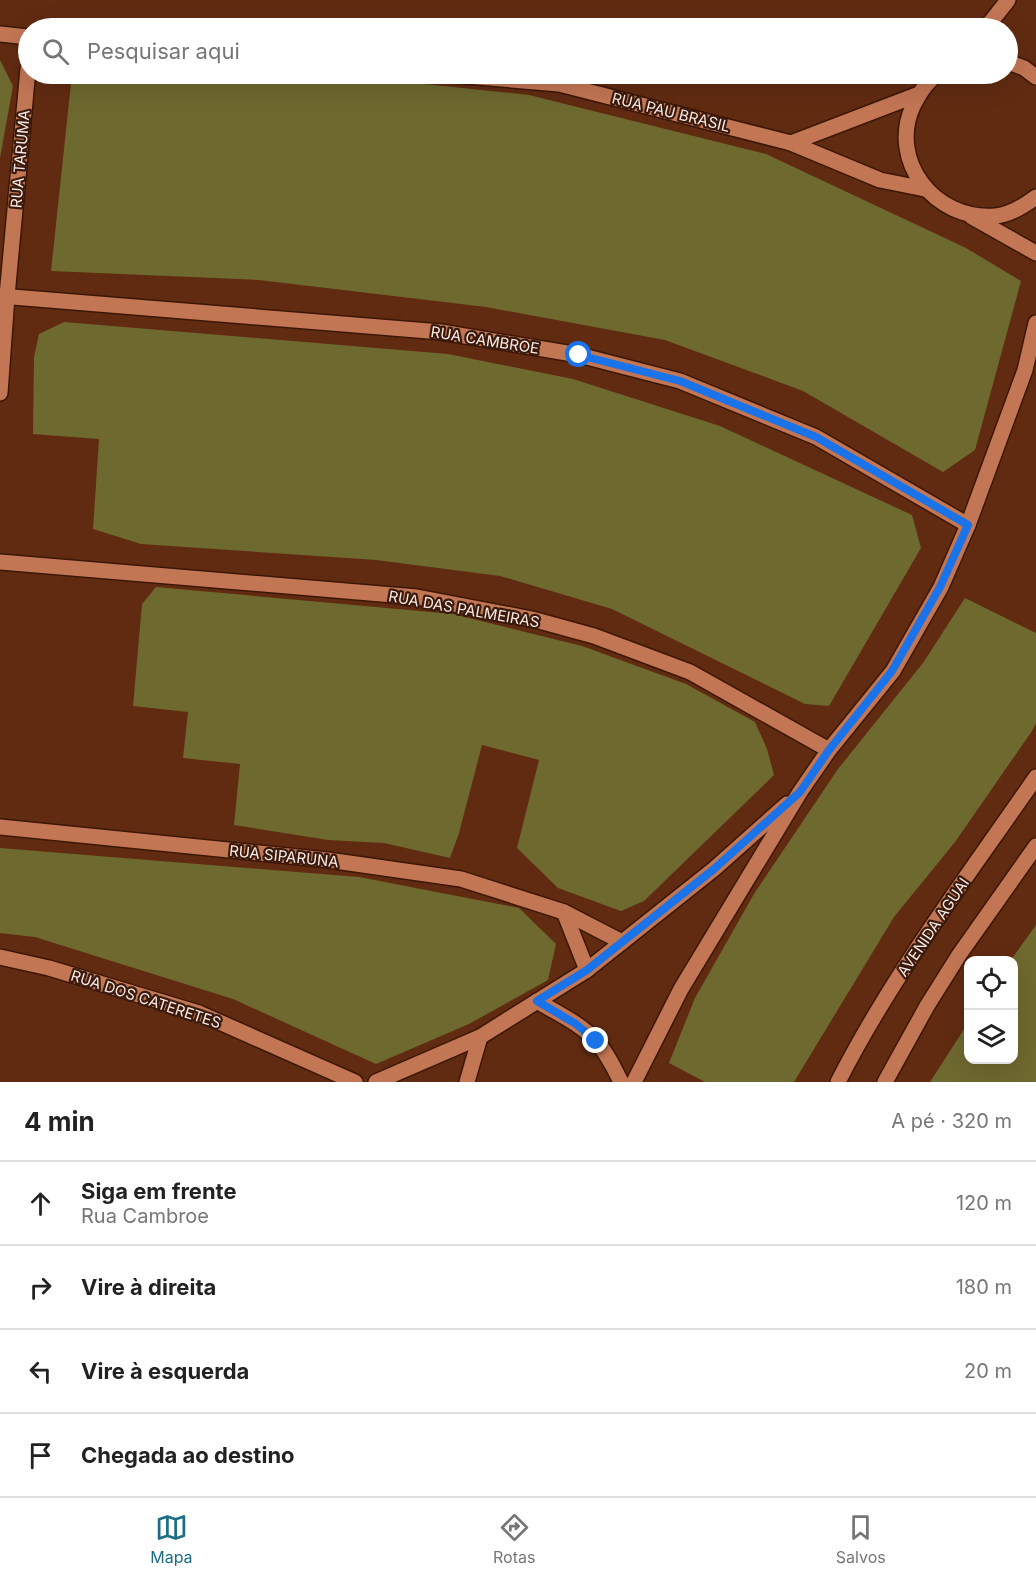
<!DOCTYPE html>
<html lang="pt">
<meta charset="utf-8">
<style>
body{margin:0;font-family:Inter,sans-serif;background:#f2f2f2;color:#222}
.controls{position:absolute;right:18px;bottom:18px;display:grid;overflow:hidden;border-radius:12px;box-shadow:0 6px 24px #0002}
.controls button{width:54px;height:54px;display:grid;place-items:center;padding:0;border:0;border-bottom:2px solid #e0e0e0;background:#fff;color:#222;font:30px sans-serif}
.stop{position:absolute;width:18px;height:18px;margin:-14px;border:4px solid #1a73e8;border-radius:50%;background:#fff}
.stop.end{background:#1a73e8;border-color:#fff;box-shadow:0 2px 6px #0008}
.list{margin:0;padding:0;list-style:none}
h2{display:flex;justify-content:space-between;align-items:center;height:78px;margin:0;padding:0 24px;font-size:26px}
h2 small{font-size:20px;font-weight:400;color:#767676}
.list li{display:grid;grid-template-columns:39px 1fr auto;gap:18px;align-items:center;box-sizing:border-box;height:84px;padding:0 24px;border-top:2px solid #e0e0e0}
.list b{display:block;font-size:22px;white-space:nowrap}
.list p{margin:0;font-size:20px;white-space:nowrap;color:#767676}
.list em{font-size:20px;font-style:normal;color:#767676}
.icon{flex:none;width:33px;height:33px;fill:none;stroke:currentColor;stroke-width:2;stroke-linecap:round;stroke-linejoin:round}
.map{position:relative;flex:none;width:1036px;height:1082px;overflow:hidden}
.search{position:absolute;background:#fff;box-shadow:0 6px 24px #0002;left:18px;right:18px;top:18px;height:66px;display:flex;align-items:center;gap:15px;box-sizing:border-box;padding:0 21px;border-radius:33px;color:#767676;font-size:22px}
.sheet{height:414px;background:#fff}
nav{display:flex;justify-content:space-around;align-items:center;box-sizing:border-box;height:84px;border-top:2px solid #e0e0e0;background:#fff;font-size:16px;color:#767676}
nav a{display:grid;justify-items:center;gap:3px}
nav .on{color:#1c6e84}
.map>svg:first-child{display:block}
.green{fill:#6e692f}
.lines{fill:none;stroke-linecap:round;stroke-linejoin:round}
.minor-casing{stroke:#3c1706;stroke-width:18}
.minor{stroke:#c37654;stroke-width:15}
.route{stroke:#1a73e8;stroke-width:8}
.labels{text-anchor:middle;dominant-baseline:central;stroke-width:4.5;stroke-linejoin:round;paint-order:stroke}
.street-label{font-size:15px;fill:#fbe9e2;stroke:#391a0c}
</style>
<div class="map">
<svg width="1036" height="1082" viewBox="0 0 1036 1082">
<rect width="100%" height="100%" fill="#612b11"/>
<g class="green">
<polygon points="0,60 13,86 0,158"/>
<polygon points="72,74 328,74 529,95 766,154 966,248 1021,281 975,450 943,472 803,391 665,340 486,307 259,280 51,271"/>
<polygon points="64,322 448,354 573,379 720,426 912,515 921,548 829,706 805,704 612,609 500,576 376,560 141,544 93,529 99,439 33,434 34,357 39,334"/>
<polygon points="156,587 453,614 582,646 686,684 755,722 767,749 774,775 644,901 621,911 558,888 517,848 539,760 482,745 459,833 450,858 384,843 328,840 234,825 240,764 183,758 188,712 133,706 142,604"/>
<polygon points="965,598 1036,633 1036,723 1032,731 955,842 894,917 794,1082 705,1082 669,1063 695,998 754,894 838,769 923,663"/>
<polygon points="0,848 359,877 519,908 556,944 548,980 469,1024 376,1064 233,999 35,937 0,933"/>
<polygon points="1036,925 1036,1082 930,1082 968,1023 968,1060 1014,1060 1014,960 1011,960"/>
</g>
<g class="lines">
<g class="minor-casing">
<g id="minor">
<polyline points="986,28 1008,0"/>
<polyline points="0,34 28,37"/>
<polyline points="1008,62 1024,68 1036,77"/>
<polyline points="443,74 559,84 791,143"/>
<path d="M939 74C927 80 919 94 913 106 888 161 935 221 995 216 1010 215 1024 206 1036 197"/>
<polyline points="919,94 791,143 880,180 925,189"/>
<polyline points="972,217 1036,253"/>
<polyline points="0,296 441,332 579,355 680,381 816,437 968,525"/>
<polyline points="0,393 7,296 28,69"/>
<polyline points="0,562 417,597 532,619 594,636 690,672 829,750"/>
<polyline points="0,827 328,860 461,879 564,912 622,942"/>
<polyline points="564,912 587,970"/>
<polyline points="0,957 49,968 199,1013 355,1082"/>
<path d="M537 1001C557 1013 581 1024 596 1041 607 1053 614 1068 621 1082"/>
<polyline points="376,1082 480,1037 587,970 714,869 787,804"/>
<polyline points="467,1082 480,1037"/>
<polyline points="634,1082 681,989 800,792 829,750 893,671 941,587 968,525 1025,370 1036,323"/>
<path d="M838 1082C893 974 967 877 1036 777"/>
<polyline points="885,1082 927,1006 959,955 1036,846"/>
</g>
</g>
<use href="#minor" class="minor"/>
</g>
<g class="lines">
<polyline class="route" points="579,355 680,381 816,437 968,525 940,587 892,671 829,750 800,792 714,869 587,970 537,1001 576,1024 596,1041"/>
</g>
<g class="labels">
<g class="street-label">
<text transform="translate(671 112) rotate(14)">RUA PAU BRASIL</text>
<text transform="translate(20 159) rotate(-85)">RUA TARUMA</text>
<text transform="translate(485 340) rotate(9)">RUA CAMBROE</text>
<text transform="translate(464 609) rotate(10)">RUA DAS PALMEIRAS</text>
<text transform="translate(284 856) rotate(6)">RUA SIPARUNA</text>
<text transform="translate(933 927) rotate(-56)">AVENIDA AGUAI</text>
<text transform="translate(146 999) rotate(18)">RUA DOS CATERETES</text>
</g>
</g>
</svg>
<div class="controls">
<button><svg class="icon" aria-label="locate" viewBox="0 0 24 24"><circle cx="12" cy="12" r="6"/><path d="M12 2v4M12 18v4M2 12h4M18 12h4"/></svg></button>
<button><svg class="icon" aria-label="layers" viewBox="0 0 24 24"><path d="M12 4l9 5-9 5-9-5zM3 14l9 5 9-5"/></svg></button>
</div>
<div class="stop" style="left:579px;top:355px"></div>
<div class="stop end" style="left:596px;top:1041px"></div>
<div class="search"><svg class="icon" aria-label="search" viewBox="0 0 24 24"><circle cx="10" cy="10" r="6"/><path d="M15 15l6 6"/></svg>Pesquisar aqui</div>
</div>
<section class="sheet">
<h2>4 min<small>A pé · 320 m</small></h2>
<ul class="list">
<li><svg class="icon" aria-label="ahead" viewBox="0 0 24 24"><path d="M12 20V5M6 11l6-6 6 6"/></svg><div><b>Siga em frente</b><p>Rua Cambroe</p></div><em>120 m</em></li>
<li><svg class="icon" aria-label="right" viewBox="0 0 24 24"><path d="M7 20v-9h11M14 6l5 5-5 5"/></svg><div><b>Vire à direita</b></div><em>180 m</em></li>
<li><svg class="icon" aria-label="left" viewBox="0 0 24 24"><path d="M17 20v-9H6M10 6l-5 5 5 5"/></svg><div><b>Vire à esquerda</b></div><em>20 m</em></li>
<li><svg class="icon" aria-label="arrive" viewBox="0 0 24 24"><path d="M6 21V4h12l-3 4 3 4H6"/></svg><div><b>Chegada ao destino</b></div></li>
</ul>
</section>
<nav>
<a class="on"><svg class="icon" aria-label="map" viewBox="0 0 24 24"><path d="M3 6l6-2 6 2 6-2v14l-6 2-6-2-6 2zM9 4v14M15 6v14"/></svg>Mapa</a>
<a><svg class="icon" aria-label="directions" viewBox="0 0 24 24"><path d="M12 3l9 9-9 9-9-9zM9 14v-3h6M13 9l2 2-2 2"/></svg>Rotas</a>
<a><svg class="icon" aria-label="saved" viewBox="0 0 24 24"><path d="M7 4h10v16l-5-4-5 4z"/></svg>Salvos</a>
</nav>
